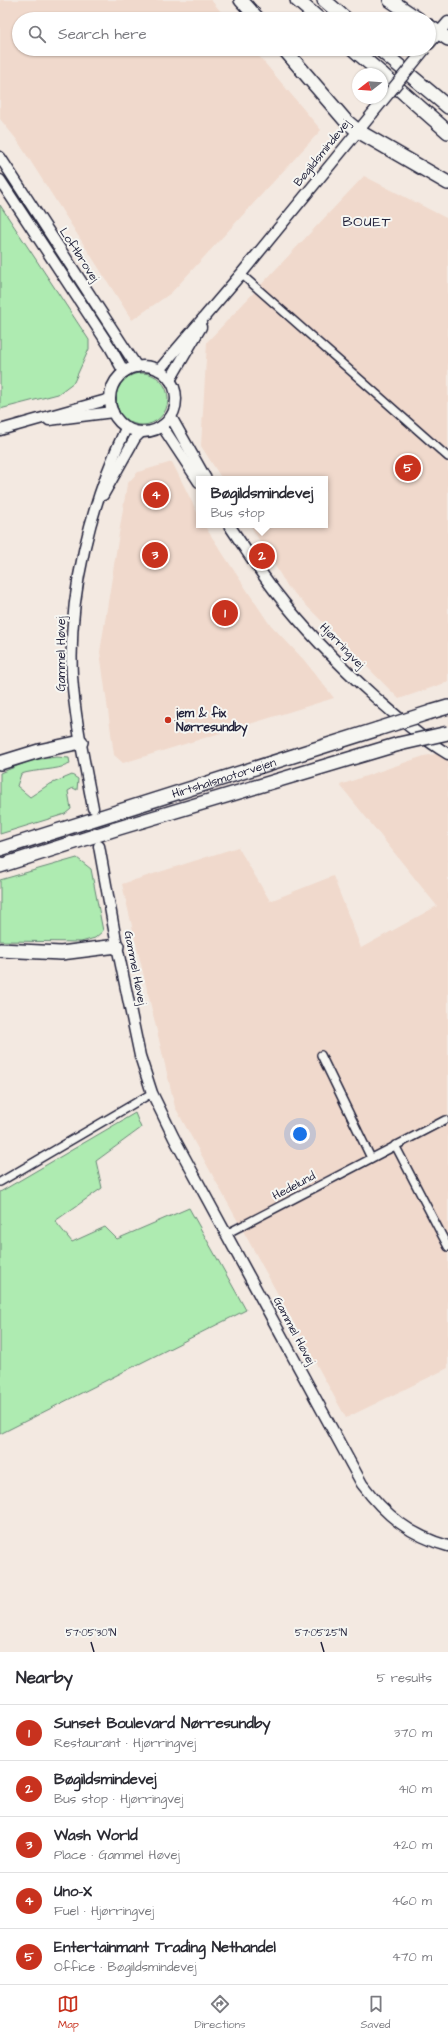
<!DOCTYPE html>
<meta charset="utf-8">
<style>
body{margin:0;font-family:"Architects Daughter",sans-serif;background:#f2f2f3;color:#2b2b33}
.compass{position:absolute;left:352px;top:68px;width:36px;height:36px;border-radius:50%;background:#fff;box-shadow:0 1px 3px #0004;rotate:253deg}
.you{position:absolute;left:300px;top:1134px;width:14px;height:14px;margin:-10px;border:3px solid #fff;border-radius:50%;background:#1a73e8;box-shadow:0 0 0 6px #1a73e833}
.badge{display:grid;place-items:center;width:26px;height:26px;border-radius:50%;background:#c8321e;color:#fff;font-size:13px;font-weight:700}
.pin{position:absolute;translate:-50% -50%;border:2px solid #fff;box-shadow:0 1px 4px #0006}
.popup{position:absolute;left:196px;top:476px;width:132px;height:52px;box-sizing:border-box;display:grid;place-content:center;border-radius:0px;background:#fff;filter:drop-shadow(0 1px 3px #0005);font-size:13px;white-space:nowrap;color:#7c7c81}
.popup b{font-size:15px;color:#2b2b33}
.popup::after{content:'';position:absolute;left:50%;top:100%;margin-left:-8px;border:8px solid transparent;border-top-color:#fff}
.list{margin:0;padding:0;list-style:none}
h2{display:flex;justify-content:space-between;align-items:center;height:52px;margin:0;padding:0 16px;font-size:17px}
h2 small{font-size:13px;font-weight:400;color:#7c7c81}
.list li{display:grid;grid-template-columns:26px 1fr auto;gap:12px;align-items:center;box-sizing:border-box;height:56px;padding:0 16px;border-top:1px solid #e1e1e2}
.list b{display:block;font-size:15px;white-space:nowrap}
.list p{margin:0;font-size:13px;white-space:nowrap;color:#7c7c81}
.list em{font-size:13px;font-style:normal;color:#7c7c81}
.icon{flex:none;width:22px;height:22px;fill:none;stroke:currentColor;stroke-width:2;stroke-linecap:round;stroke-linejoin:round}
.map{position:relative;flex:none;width:448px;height:1652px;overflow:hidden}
.search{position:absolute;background:#fff;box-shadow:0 1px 3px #0004;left:12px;right:12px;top:12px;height:44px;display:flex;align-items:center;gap:10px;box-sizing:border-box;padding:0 14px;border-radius:22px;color:#7c7c81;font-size:15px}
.sheet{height:332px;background:#fff}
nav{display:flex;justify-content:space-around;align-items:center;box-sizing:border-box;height:56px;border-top:1px solid #e1e1e2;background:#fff;font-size:11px;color:#7c7c81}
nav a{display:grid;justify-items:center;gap:2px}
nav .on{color:#c8321e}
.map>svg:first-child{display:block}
.built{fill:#f0d9cc}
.green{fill:#aeebb1;stroke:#688676}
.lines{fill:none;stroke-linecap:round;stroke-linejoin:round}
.street-casing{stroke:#22223b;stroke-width:10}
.secondary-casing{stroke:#22223b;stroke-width:13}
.highway-casing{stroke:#22223b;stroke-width:16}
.street{stroke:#f6f6f2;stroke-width:7}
.secondary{stroke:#f6f6f2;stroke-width:10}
.highway{stroke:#f6f6f2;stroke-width:13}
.secondary-bridge-casing{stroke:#22223b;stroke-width:13;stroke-linecap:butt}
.highway-bridge-casing{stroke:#22223b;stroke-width:16;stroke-linecap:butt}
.secondary-bridge{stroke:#f6f6f2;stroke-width:10}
.highway-bridge{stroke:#f6f6f2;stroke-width:13}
.ticks{fill:none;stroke:#22223b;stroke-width:1.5}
.poi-dot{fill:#c8321e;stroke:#f6f6f2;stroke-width:1.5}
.labels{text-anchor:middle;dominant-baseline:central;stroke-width:4;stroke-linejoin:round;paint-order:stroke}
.street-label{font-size:12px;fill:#22223b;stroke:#f6f6f2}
.poi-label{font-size:12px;font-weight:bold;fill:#22223b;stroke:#f6f6f2;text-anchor:start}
.quarter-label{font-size:14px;letter-spacing:1px;fill:#22223b;stroke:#f6f6f2}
.ticks-label{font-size:10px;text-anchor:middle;fill:#22223b;stroke:#f6f6f2;stroke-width:4;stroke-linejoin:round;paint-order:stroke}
</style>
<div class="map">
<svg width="448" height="1652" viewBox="0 0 448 1652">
<rect width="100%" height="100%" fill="#f3e9e1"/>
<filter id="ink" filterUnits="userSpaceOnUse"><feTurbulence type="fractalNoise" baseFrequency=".025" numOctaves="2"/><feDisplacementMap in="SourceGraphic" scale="8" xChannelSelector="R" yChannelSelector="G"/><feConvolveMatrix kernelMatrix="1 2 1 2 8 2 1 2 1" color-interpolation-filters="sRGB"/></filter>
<g filter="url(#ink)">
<g class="built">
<polygon points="0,0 211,0 227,19 19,19 19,49 253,49 321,130 171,293 132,320 17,140 0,119"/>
<polygon points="364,176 448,219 448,682 399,699 288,587 250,525 325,525 325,479 222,479 201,446 207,342"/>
<polygon points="172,462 199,516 199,525 204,525 268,622 304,660 334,698 123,763 114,755 100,652 127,484 138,472"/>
<polygon points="448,752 448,1368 346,1418 175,1107 122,884 238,847 270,901 333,876 361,948 437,906 340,785 424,756"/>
</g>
<g class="green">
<polygon points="0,205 89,340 89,349 74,382 58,394 0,409"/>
<circle cx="142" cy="399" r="26"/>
<path d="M57 757 69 758 70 764C55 771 37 769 21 774L17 786 30 797 48 785 72 775 78 779 77 790 73 788 68 791 71 809 65 814 0 834V773L32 760Z"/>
<polygon points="77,858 91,869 103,931 95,938 81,942 0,941 0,880"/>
<polygon points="135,1113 141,1128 96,1161 102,1188 55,1221 72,1242 105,1227 117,1239 189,1208 246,1310 0,1434 0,1192"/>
</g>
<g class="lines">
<g class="street-casing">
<g id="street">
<polyline points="241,274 448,457"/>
<polyline points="321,1055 371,1158"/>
<polyline points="395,1145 448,1247"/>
<polyline points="0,1182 152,1093"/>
<polyline points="226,1234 445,1120"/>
</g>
</g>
<g class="secondary-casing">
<g id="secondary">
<polyline points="429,44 448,22"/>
<polyline points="0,157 137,367"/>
<polyline points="0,180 110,347 124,372"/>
<circle cx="143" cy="399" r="33"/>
<polyline points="159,370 241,274 372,114"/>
<polyline points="170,380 201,327"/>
<polyline points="171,417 206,479"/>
<polyline points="49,420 113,412"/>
<polyline points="162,426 199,482"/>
<polyline points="0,430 110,399"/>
<polyline points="103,495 135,438 141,432"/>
<path d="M229 525C244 547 258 569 274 590 304 629 339 665 376 698 399 718 421 738 448 754"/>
<path d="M93 808C85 764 75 721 72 676 68 593 91 503 126 428"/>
<path d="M99 846 117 946 140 1056 152 1093 174 1138 362 1484C385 1515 411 1536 448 1546"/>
</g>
</g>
<g class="highway-casing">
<g id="highway">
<polyline points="241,0 258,19"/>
<polyline points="297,0 319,19"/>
<polyline points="324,0 346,19"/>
<polyline points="390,0 418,19"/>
<polyline points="429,26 448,39"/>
<polyline points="284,49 345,120 358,131 448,183"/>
<polyline points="353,49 382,74"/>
<polyline points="379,49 448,107"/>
<polyline points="382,74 448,132"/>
<polyline points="431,712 448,707"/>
<polyline points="0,763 39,751 81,742"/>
<path id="s1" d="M0 849 378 729"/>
<polyline points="0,866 119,828 399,744"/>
<polyline points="0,950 61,953 117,946"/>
</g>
</g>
<use href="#street" class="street"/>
<use href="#secondary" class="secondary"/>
<use href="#highway" class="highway"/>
<g class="secondary-bridge-casing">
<polyline id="secondary-bridge" points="372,114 425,49"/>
</g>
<g class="highway-bridge-casing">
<g id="highway-bridge">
<polyline points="378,729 431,712"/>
<polyline points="399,744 448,733"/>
</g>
</g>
<use href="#secondary-bridge" class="secondary-bridge"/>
<use href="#highway-bridge" class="highway-bridge"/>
</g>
</g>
<path class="ticks" d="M91 1642 94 1652M321 1642 324 1652"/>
<circle class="poi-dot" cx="168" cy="720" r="4"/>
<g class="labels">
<g class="street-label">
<text transform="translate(322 153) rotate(-51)">Bøgildsmindevej</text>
<text transform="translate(79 255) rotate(57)">Loftbrovej</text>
<text transform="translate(342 646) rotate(46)">Hjørringvej</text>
<text transform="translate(61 654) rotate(-90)">Gammel Høvej</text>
<text stroke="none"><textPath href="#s1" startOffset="235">Hirtshalsmotorvejen</textPath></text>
<text transform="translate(135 968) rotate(79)">Gammel Høvej</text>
<text transform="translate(294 1186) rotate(-28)">Hedelund</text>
<text transform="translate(294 1331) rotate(62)">Gammel Høvej</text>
</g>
<g class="poi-label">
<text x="176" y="713">jem &amp; fix<tspan x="176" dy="14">Nørresundby</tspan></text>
</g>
<g class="quarter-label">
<text x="367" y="222">BOUET</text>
</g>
</g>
<g class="ticks-label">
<text x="91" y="1636">57°05'30"N</text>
<text x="321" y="1636">57°05'25"N</text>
</g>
</svg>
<svg class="compass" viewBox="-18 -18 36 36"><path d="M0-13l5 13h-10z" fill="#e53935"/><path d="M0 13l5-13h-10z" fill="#7c7c81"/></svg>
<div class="you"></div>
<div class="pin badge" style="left:225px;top:613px">1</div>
<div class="pin badge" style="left:262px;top:556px">2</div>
<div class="popup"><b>Bøgildsmindevej</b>Bus stop</div>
<div class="pin badge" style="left:155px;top:555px">3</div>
<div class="pin badge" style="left:156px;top:495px">4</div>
<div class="pin badge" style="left:408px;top:468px">5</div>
<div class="search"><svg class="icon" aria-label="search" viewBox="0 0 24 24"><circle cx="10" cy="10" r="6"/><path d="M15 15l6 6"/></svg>Search here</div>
</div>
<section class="sheet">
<h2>Nearby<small>5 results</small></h2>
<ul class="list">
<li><span class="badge">1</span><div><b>Sunset Boulevard Nørresundby</b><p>Restaurant · Hjørringvej</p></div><em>370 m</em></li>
<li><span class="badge">2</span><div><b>Bøgildsmindevej</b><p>Bus stop · Hjørringvej</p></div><em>410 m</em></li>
<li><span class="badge">3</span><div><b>Wash World</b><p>Place · Gammel Høvej</p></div><em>420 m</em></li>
<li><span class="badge">4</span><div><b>Uno-X</b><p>Fuel · Hjørringvej</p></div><em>460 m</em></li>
<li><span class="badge">5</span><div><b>Entertainmant Trading Nethandel</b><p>Office · Bøgildsmindevej</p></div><em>470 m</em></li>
</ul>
</section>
<nav>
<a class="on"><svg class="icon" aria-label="map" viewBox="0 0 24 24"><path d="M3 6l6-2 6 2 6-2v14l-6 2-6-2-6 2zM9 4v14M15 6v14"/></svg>Map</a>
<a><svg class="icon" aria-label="directions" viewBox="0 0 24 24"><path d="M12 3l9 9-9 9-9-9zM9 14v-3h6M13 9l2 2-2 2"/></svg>Directions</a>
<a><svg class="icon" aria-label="saved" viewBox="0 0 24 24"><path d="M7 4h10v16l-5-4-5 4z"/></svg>Saved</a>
</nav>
